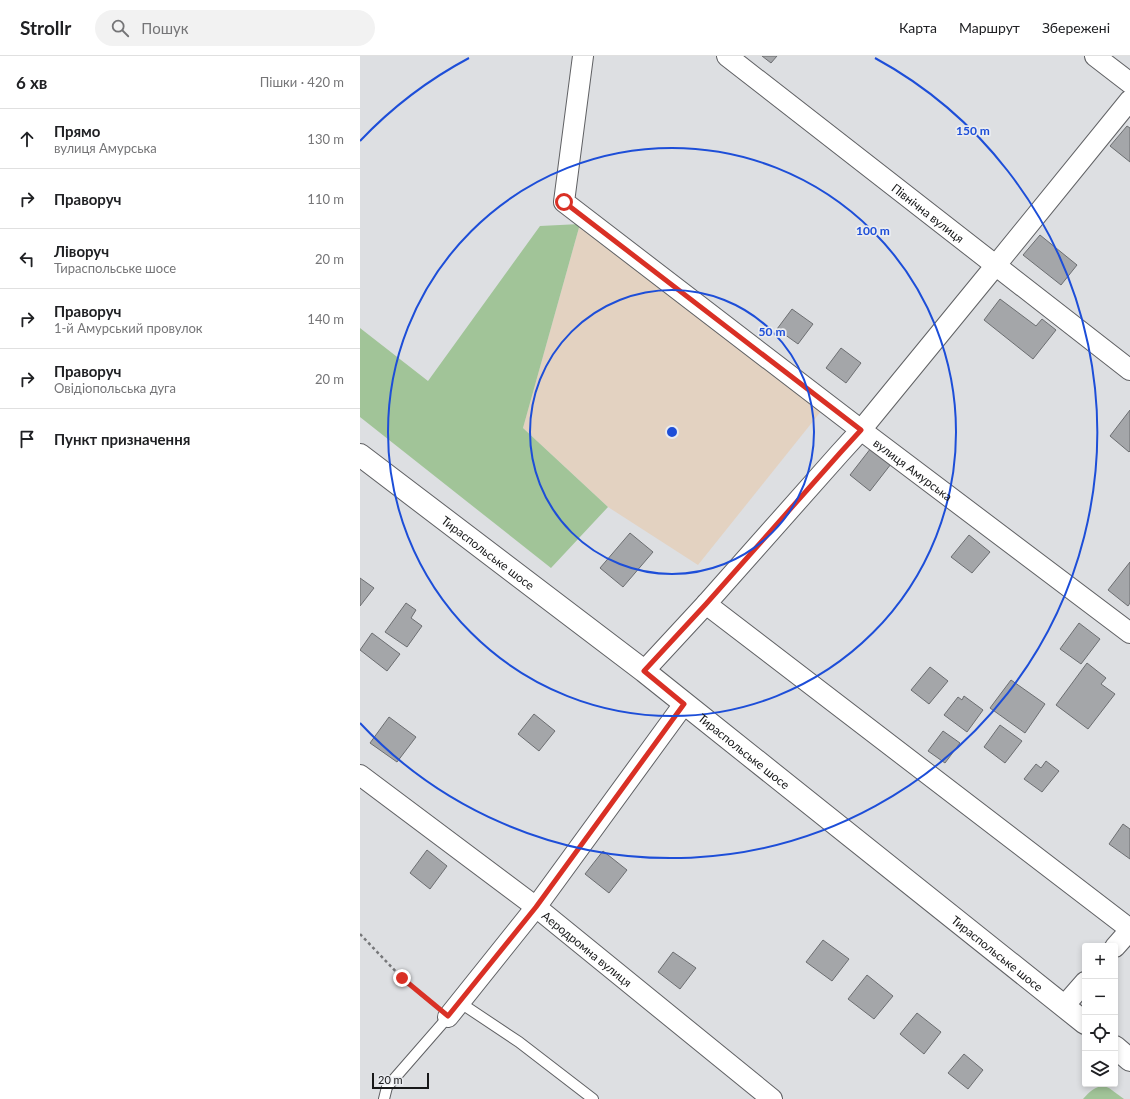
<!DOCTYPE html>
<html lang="uk">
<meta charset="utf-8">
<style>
body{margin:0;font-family:Lato,sans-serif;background:#f2f2f2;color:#202124}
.controls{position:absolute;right:12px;bottom:12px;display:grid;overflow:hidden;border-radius:4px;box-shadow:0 2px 6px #0003}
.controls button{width:36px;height:36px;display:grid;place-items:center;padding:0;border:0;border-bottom:1px solid #e0e0e0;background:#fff;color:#202124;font:20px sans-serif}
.scale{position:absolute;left:12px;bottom:10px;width:57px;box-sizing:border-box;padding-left:4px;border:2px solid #171819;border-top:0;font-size:11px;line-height:14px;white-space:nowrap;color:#171819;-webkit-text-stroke:3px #eaecf0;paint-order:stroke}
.stop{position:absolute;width:12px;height:12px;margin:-9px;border:3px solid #d93025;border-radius:50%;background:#fff}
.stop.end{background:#d93025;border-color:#fff;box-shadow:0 1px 4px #0008}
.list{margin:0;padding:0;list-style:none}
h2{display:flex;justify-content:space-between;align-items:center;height:52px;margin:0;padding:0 16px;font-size:17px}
h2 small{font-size:13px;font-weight:400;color:#757577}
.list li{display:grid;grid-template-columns:26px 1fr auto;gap:12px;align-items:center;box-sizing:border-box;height:60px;padding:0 16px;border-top:1px solid #e0e0e0}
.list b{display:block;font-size:15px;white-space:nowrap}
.list p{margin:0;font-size:13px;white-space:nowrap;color:#757577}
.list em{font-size:13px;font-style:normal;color:#757577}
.icon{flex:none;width:22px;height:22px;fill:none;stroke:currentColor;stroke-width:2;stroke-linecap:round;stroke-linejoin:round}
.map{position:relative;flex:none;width:770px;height:1043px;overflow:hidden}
header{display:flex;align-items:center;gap:24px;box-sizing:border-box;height:56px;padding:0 20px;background:#fff;border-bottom:1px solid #e0e0e0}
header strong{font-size:19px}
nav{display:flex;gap:22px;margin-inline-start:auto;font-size:14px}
.search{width:280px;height:36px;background:#f2f2f2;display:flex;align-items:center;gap:10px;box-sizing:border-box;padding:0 14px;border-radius:22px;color:#757577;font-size:15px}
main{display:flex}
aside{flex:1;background:#fff}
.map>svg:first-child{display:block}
.industrial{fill:#e3d2c1}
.green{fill:#a1c498}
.building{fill:#a4a6a9;stroke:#6c6e71}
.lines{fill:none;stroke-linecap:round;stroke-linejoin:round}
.service-casing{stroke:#606164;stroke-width:12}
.minor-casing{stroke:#606164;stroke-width:22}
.primary-casing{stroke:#606164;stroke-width:24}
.path{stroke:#767779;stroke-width:2.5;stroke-dasharray:3 3;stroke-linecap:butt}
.service{stroke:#fff;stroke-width:10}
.minor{stroke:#fff;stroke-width:20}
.primary{stroke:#fff;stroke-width:22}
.route{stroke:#d93025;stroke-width:5}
.ring{fill:none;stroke:#1d4ed8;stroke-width:2}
.labels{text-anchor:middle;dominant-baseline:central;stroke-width:3.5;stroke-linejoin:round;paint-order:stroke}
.street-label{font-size:12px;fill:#171819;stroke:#eaecf0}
.centre{fill:#1d4ed8;stroke:#eaecf0;stroke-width:2}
.ring-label{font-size:12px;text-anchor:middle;font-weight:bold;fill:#1d4ed8;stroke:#eaecf0;stroke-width:3.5;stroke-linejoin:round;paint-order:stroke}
</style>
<header>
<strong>Strollr</strong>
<div class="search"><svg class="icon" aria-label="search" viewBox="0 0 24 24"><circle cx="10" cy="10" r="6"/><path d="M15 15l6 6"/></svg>Пошук</div>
<nav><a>Карта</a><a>Маршрут</a><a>Збережені</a></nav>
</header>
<main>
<aside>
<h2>6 хв<small>Пішки · 420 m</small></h2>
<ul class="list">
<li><svg class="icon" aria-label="ahead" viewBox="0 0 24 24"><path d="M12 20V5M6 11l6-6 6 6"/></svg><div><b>Прямо</b><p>вулиця Амурська</p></div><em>130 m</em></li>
<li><svg class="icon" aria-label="right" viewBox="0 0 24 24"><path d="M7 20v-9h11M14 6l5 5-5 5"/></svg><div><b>Праворуч</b></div><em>110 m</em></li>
<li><svg class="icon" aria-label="left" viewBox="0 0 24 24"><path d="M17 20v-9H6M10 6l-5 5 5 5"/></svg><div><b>Ліворуч</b><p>Тираспольське шосе</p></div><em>20 m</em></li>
<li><svg class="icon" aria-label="right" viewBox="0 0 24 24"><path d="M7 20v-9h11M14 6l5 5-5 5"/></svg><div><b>Праворуч</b><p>1-й Амурський провулок</p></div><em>140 m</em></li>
<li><svg class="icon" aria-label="right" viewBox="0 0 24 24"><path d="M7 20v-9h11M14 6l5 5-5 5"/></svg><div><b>Праворуч</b><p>Овідіопольська дуга</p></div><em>20 m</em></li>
<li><svg class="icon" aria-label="arrive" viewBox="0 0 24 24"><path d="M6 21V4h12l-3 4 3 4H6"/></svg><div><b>Пункт призначення</b></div></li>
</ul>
</aside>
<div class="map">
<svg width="770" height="1043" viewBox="0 0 770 1043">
<rect width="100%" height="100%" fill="#dddfe2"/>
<polygon class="industrial" points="220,168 462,354 338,509 248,451 163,372"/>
<g class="green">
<polygon points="220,168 163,372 248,451 191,512 0,361 0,272 68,325 180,170"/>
<path d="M744 1030 749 1032 764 1043H723C730 1035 734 1031 744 1030Z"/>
</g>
<g class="building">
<polygon points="402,0 417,0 411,7"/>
<polygon points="767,70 770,72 770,106 750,90"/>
<polygon points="680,179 717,209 701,229 663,199"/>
<polygon points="640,243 676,270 682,263 696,274 673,303 624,264"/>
<polygon points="432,253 453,268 438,288 417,273"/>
<polygon points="481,292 501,307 486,327 466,312"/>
<polygon points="770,354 770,395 769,396 750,380"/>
<polygon points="511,392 531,408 510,435 490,419"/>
<polygon points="270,477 293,496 263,531 240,512"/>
<polygon points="609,479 630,496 612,517 591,501"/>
<polygon points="770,506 770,547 768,550 748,534"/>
<polygon points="0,522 14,532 0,550"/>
<polygon points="46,547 56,554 51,562 62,570 47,591 25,576"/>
<polygon points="719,567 740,583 721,608 700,593"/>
<polygon points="12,577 40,598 27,615 0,594"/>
<polygon points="727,607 746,622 741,628 755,638 728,673 696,649"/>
<polygon points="570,611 588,625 569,648 551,634"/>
<polygon points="651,624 685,648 665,677 630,652"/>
<polygon points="604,640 623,654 607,676 584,659 598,641 602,644"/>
<polygon points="174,658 195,675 179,695 158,678"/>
<polygon points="29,661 56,681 37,706 10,687"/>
<polygon points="640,669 662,685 645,707 624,691"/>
<polygon points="583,675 600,687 585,707 568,695"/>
<polygon points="686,705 699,715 682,736 664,723 676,708 681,712"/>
<polygon points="763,768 770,773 770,803 749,788"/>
<polygon points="67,794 87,810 70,833 50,817"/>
<polygon points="243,795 267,814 249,837 225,818"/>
<polygon points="463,884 489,903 472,925 446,906"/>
<polygon points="313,896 336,912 320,933 298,916"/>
<polygon points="507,919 533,940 514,963 488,943"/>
<polygon points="557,957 581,976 564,998 540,978"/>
<polygon points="604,998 623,1014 608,1033 588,1017"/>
</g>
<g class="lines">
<g class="service-casing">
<g id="service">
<polyline points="99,946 159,986 233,1043"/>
<polyline points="24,1043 27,1031 88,961"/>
</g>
</g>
<g class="minor-casing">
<g id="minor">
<path id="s1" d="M223 0 204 146 501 374 770 577"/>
<path id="s2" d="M367 0 770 314"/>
<polyline points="735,0 770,27"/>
<polyline points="346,548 770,873"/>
<polyline points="284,615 346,548 480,397 501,374 636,209 770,44"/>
<path id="s3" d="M0 719 176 851 412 1043"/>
<polyline points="755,891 770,874"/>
<polyline points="704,950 725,926"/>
<polyline points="88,961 176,851 324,648"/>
</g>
</g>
<g class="primary-casing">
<g id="primary">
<path id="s4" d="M0 399 284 615 725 967"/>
<polyline points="755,991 770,1004"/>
</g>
</g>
<polyline class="path" points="0,878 42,922 73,949"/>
<use href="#service" class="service"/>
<use href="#minor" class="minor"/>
<use href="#primary" class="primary"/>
</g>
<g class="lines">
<polyline class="route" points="42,922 88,960 176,851 324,648 284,615 346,548 480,397 501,374 204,146"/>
</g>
<g class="ring">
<circle cx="312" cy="376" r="142"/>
<circle cx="312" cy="376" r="284"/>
<path d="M0 85A426 426 0 0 1 109 2M515 2A426 426 0 1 1 0 667"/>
</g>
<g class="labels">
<g class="street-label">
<text stroke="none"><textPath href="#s2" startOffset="255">Північна вулиця</textPath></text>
<text stroke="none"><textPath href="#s1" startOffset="587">вулиця Амурська</textPath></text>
<text stroke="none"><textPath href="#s4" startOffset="161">Тираспольське шосе</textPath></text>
<text stroke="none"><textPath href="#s4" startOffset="485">Тираспольське шосе</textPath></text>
<text stroke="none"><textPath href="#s3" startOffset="286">Аеродромна вулиця</textPath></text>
<text stroke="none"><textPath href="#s4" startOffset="809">Тираспольське шосе</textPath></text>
</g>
</g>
<circle cx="312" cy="376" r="6" class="centre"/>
<g class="ring-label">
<text x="613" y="79">150 m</text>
<text x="513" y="179">100 m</text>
<text x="412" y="280">50 m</text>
</g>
</svg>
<div class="controls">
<button>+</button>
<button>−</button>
<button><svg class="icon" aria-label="locate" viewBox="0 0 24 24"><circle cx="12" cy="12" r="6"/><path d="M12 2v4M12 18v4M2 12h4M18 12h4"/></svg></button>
<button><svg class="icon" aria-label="layers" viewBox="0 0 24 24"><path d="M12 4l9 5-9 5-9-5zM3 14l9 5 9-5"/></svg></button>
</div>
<div class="scale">20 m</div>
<div class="stop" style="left:204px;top:146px"></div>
<div class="stop end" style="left:42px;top:922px"></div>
</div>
</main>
